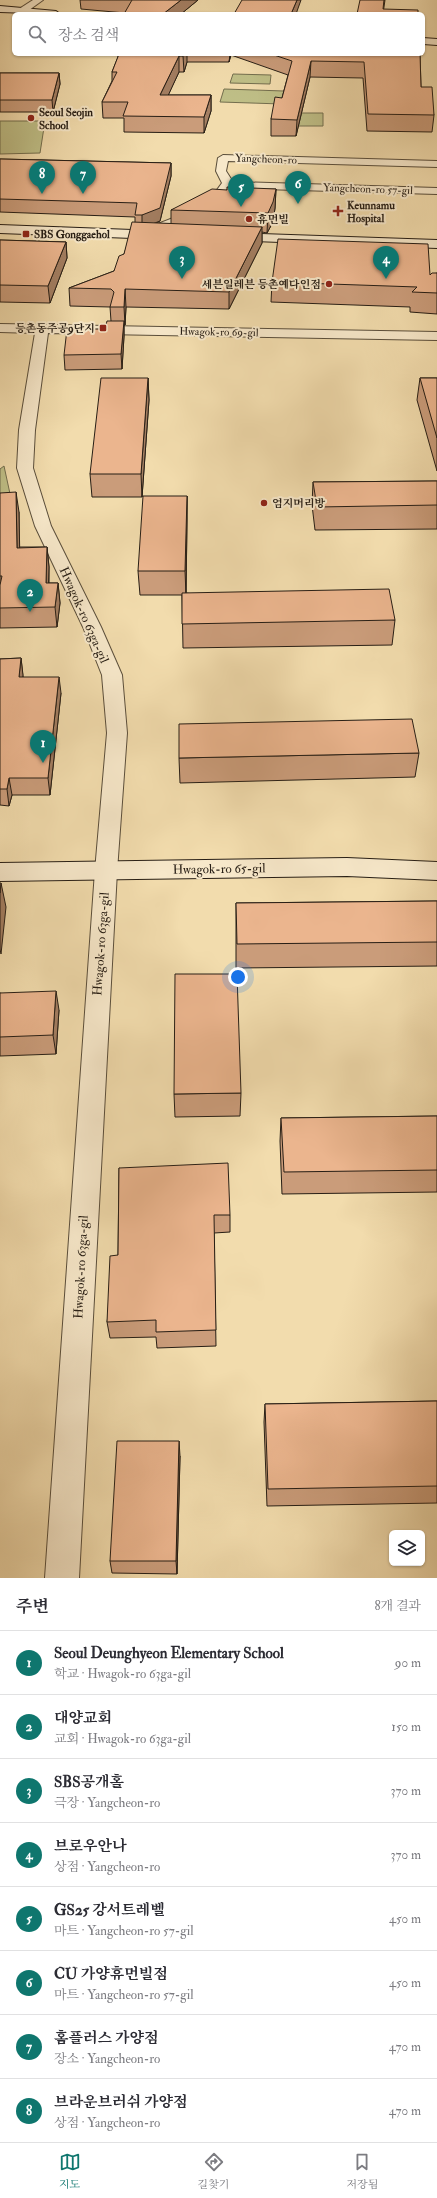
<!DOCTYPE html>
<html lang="ko">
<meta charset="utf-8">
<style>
body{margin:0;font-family:"IM FELL Double Pica","Noto Serif KR",serif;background:#f7f7f7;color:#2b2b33}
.controls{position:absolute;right:12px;bottom:12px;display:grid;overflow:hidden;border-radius:6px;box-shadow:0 1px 3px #0004}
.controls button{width:36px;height:36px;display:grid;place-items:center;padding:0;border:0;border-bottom:1px solid #e1e1e2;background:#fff;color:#2b2b33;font:20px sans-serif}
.you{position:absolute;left:238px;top:977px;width:14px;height:14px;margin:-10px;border:3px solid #fff;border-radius:50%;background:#1a73e8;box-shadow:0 0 0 6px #1a73e833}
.badge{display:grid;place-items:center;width:26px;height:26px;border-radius:50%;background:#0f766e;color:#fff;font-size:13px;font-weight:700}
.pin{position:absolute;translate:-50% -33px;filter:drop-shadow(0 1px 2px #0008)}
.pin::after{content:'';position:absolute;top:21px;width:14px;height:12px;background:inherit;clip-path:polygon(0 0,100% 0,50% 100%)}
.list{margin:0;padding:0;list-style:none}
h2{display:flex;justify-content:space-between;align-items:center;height:52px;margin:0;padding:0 16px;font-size:17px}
h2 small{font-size:13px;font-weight:400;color:#7c7c81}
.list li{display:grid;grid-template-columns:26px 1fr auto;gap:12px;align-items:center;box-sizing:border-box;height:64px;padding:0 16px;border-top:1px solid #e1e1e2}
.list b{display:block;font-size:15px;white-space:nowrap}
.list p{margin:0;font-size:13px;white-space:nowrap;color:#7c7c81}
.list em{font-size:13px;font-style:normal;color:#7c7c81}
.icon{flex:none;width:22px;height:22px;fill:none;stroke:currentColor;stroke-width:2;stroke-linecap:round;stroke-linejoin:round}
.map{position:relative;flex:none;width:437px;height:1578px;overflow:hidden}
.search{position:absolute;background:#fff;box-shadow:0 1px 3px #0004;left:12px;right:12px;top:12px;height:44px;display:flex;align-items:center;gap:10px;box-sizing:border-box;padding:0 14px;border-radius:6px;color:#7c7c81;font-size:15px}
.sheet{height:564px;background:#fff}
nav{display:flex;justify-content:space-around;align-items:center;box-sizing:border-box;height:56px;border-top:1px solid #e1e1e2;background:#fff;font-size:11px;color:#7c7c81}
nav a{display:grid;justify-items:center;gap:2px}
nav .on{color:#0f766e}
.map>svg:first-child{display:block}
.green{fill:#bfbf87;stroke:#736e4e}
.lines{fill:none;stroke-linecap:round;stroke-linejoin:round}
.street-casing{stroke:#5a4e3b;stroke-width:2}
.secondary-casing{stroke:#271e15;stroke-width:2}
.street{fill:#f7e8ca;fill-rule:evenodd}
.secondary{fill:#f7e8ca;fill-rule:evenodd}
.wall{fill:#ca9c7a;stroke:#271e15}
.shaded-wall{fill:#a47f63;stroke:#271e15}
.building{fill:#ebb58e;stroke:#271e15}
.poi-dot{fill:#8f2418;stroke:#f7e8ca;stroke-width:1.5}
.labels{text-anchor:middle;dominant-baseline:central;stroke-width:4;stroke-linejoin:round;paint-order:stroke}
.far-poi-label{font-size:11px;font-weight:bold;fill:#271e15;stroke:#f7e8ca;text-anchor:start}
.far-street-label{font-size:11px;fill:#271e15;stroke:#f7e8ca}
.street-label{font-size:13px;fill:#271e15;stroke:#f7e8ca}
</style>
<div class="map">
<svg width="437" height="1578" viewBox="0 0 437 1578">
<rect width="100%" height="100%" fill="#f2dcad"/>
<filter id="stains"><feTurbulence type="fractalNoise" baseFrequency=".005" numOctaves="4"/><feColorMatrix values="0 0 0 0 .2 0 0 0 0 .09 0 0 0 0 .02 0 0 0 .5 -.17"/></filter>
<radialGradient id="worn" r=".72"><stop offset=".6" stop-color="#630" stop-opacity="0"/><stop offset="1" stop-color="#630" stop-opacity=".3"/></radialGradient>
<g class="green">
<polygon points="233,74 271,75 270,84 230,83"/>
<polygon points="224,89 284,91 282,104 220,102"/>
<polygon points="298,113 323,113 323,126 297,126"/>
<polygon points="0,121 45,121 40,153 0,154"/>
<polygon points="4,466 12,503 19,512 0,513 0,469"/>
</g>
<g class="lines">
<g class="street-casing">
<g id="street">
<polygon points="33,0 43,0 25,13 19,13 19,9"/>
<path d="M223 155 437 161V167L228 161 226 171 233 182 437 188V194L230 188C213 215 176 225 148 237H140L138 234 140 231C168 219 205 210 222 183L216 171 218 158Z"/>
<polygon points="0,324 437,332 437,340 48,333 35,430 33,468 51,526 101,627 122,675 127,733 117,871 79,1578 45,1578 95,871 107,733 102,675 83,627 35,526 17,468 19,430 35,333 0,332"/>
</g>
</g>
<g class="secondary-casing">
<g id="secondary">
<polygon points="0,6 56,11 60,14 0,12"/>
<polygon points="423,38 437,39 437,45 423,44"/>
<polygon points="0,225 159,231 165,235 159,239 0,233"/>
<polygon points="233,233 437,240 437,248 229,240 227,237"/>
<polygon points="347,858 437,862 437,880 347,876 0,881 0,863"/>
</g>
</g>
<use href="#street" class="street"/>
<use href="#secondary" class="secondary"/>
</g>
<g class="wall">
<polygon points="80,0 198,0 181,14 124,14 125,13 81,9"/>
<polygon points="118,54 420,54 421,87 434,115 432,132 367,131 363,78 310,77 296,136 271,136 271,119 282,98 288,75 231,55 229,62 187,62 184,72 179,72 168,95 211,95 211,111 204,133 124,132 124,118 103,118 102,102 112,81 112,72 118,57"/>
<polygon points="0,73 59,73 60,84 53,112 0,112"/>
<polygon points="0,159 171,163 171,176 160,221 156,223 171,224 171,210 227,190 276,189 275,208 273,222 267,233 262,232 262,243 229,309 126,307 125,325 124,325 124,336 122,369 65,370 64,355 105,329 111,321 110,307 70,306 69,288 114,271 124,254 135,222 135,217 0,212"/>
<polygon points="0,240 66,242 67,258 50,303 0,302"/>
<polygon points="437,273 437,314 410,312 410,307 271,302 272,282 430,275"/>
<polygon points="148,378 149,400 142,497 92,497 90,474"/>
<polygon points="420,378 437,378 437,471 417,400"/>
<polygon points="437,481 437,529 315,530 312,505 313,482"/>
<polygon points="0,493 19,512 19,547 47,547 49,567 49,583 58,583 60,603 57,627 0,628"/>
<polygon points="187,496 187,519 186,593 395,620 392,645 183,648 182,595 140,595 138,571"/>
<polygon points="21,658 23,677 61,693 50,795 12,795 9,806 0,805 0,659"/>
<polygon points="419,753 415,777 180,783 179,758"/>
<polygon points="437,901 437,966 236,968 236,903"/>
<polygon points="0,993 59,1010 56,1054 0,1056"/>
<polygon points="241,1093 240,1116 175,1117 174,1094"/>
<polygon points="437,1116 437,1192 282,1194 280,1141 281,1118"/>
<polygon points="119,1168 230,1215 230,1232 214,1233 216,1346 157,1348 156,1337 110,1338 107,1322 118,1255"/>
<polygon points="437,1401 437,1503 267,1506 264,1422 265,1404"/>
<polygon points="180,1456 177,1574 112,1573 110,1561"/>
</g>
<g class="shaded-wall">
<polygon points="181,0 198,0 181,14 163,14"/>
<polygon points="297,0 301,0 296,14 291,14"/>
<polygon points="384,0 385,0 383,14 383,9"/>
<polygon points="184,54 187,54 187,62 184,72 183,56"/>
<polygon points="230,54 231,54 229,62"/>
<polygon points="179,56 179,72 161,111 160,95"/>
<polygon points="311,61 310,77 296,136 297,120"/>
<polygon points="59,73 60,84 53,112 52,100"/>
<polygon points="211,95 211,111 204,133 204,117"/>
<polygon points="171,163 171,176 160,221 142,228 142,215"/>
<polygon points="276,189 275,208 273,222 267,233 268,213"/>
<polygon points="262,227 262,243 229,309 229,292"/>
<polygon points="66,242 67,258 50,303 48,286"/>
<polygon points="125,289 126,307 125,325 124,307"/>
<polygon points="124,321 124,336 122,369 121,354"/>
<polygon points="148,378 149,400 142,497 141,474"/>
<polygon points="16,492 19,512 20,567 17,548"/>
<polygon points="187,496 187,519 186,595 185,571"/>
<polygon points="47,547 49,567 48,603 46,583"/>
<polygon points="58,583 60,603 57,627 55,607"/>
<polygon points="21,658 23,675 21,693 19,677"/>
<polygon points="59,677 61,693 50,795 48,778"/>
<polygon points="9,778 12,795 9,806 7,789"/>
<polygon points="1,883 6,907 1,954 0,949 0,893"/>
<polygon points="56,991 59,1010 56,1054 53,1035"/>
<polygon points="179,1441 180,1456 177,1574 176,1561"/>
</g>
<g class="building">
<polygon points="132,0 181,0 163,14 124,14"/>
<polygon points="242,0 297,0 291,14 234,14"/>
<polygon points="360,0 384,0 383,9 418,10 418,14 357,14"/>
<polygon points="119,54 184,54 183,56 179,56 160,95 211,95 204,117 123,116 128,102 102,102 117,72 112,72"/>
<polygon points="271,54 420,54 421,87 432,87 434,115 368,114 364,62 311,61 297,120 271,119 275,97 282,98 292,61"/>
<polygon points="0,73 59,73 52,100 0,100"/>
<polygon points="0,159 171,163 160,208 142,215 135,215 137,203 0,199"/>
<polygon points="227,187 276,189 273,202 268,213 171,210 212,189 227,190"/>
<polygon points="132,222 262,227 229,292 125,289 124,307 110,307 114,292 111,289 69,288 114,271 119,256 124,254"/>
<polygon points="278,239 428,244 430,275 432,273 437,273 437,293 412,292 417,287 272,282"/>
<polygon points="0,240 66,242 48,286 0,285"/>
<polygon points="107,321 124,321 121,354 64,355 67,329 105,329"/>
<polygon points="101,378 148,378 141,474 90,474"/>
<polygon points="420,378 437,378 437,438"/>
<polygon points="437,481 437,505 317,507 313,482"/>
<polygon points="16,492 17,548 47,547 46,583 58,583 55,607 0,608 0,585 2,576 0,576 0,493"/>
<polygon points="143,496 187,496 185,571 138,571"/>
<polygon points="389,589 395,620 182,624 182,593"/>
<polygon points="21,658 19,677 59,677 48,778 9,778 7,789 0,789 0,659"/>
<polygon points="412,719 419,753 179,758 179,724"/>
<polygon points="0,883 1,883 0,893"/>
<polygon points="437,901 437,942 237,944 236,903"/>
<polygon points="175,974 237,974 241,1093 174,1094"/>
<polygon points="56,991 53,1035 0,1037 0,993"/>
<polygon points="437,1116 437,1170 284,1172 281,1118"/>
<polygon points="228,1163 230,1215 214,1215 216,1330 156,1332 156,1320 107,1322 110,1256 118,1255 119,1168"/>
<polygon points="437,1401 437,1486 268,1489 265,1404"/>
<polygon points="117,1441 179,1441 176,1561 110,1561"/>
</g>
<g class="poi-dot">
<circle cx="31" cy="118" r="4"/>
<path d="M336 205h4v4h4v4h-4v4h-4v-4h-4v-4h4z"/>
<circle cx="249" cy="219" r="4"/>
<rect x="22" y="230" width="8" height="8" rx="2"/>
<circle cx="329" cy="284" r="4"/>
<rect x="99" y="324" width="8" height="8" rx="2"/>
<circle cx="264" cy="503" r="4"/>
</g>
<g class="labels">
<g class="far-poi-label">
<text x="39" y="112">Seoul Seojin<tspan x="39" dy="13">School</tspan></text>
<text x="347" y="205">Keunnamu<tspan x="347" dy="13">Hospital</tspan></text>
<text x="257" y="219">휴먼빌</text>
<text x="34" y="234">SBS Gonggaehol</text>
<text x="321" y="284" text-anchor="end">세븐일레븐 등촌예다인점</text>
<text x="95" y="328" text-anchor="end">등촌동주공9단지</text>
<text x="272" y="503">엄지머리방</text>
</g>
<g class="far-street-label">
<text transform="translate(266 159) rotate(2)">Yangcheon-ro</text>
<text transform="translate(368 189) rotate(2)">Yangcheon-ro 57-gil</text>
<text transform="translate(219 332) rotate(1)">Hwagok-ro 69-gil</text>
</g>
<g class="street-label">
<text transform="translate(84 615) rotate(66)">Hwagok-ro 63ga-gil</text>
<text transform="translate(219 869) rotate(-1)">Hwagok-ro 65-gil</text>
<text transform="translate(101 944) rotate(-86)">Hwagok-ro 63ga-gil</text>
<text transform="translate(81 1267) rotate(-87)">Hwagok-ro 63ga-gil</text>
</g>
</g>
<rect width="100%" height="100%" filter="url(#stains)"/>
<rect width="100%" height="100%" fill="url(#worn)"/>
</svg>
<div class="controls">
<button><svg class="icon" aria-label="layers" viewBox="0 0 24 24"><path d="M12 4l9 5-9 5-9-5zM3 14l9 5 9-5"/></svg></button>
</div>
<div class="you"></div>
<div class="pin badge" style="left:43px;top:763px">1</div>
<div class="pin badge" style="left:30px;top:612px">2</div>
<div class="pin badge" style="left:182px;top:279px">3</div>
<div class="pin badge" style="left:386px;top:279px">4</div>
<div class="pin badge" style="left:241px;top:207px">5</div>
<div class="pin badge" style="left:298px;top:204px">6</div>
<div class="pin badge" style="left:83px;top:194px">7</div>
<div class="pin badge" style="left:42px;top:194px">8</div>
<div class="search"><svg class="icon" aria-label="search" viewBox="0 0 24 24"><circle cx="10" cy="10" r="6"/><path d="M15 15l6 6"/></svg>장소 검색</div>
</div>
<section class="sheet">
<h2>주변<small>8개 결과</small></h2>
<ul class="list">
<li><span class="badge">1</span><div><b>Seoul Deunghyeon Elementary School</b><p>학교 · Hwagok-ro 63ga-gil</p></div><em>90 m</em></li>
<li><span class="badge">2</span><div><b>대양교회</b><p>교회 · Hwagok-ro 63ga-gil</p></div><em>150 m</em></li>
<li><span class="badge">3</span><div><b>SBS공개홀</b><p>극장 · Yangcheon-ro</p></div><em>370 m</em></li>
<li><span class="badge">4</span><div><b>브로우안나</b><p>상점 · Yangcheon-ro</p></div><em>370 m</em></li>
<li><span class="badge">5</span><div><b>GS25 강서트레벨</b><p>마트 · Yangcheon-ro 57-gil</p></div><em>450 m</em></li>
<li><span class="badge">6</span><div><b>CU 가양휴먼빌점</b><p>마트 · Yangcheon-ro 57-gil</p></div><em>450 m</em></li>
<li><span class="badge">7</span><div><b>홈플러스 가양점</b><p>장소 · Yangcheon-ro</p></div><em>470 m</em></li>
<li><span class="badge">8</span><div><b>브라운브러쉬 가양점</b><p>상점 · Yangcheon-ro</p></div><em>470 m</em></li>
</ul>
</section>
<nav>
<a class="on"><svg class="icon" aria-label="map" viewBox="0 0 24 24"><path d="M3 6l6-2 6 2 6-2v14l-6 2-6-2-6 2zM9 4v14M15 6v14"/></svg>지도</a>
<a><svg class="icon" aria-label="directions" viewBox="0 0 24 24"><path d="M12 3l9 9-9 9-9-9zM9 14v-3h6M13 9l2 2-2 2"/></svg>길찾기</a>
<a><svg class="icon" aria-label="saved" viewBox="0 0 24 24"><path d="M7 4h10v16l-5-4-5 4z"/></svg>저장됨</a>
</nav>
